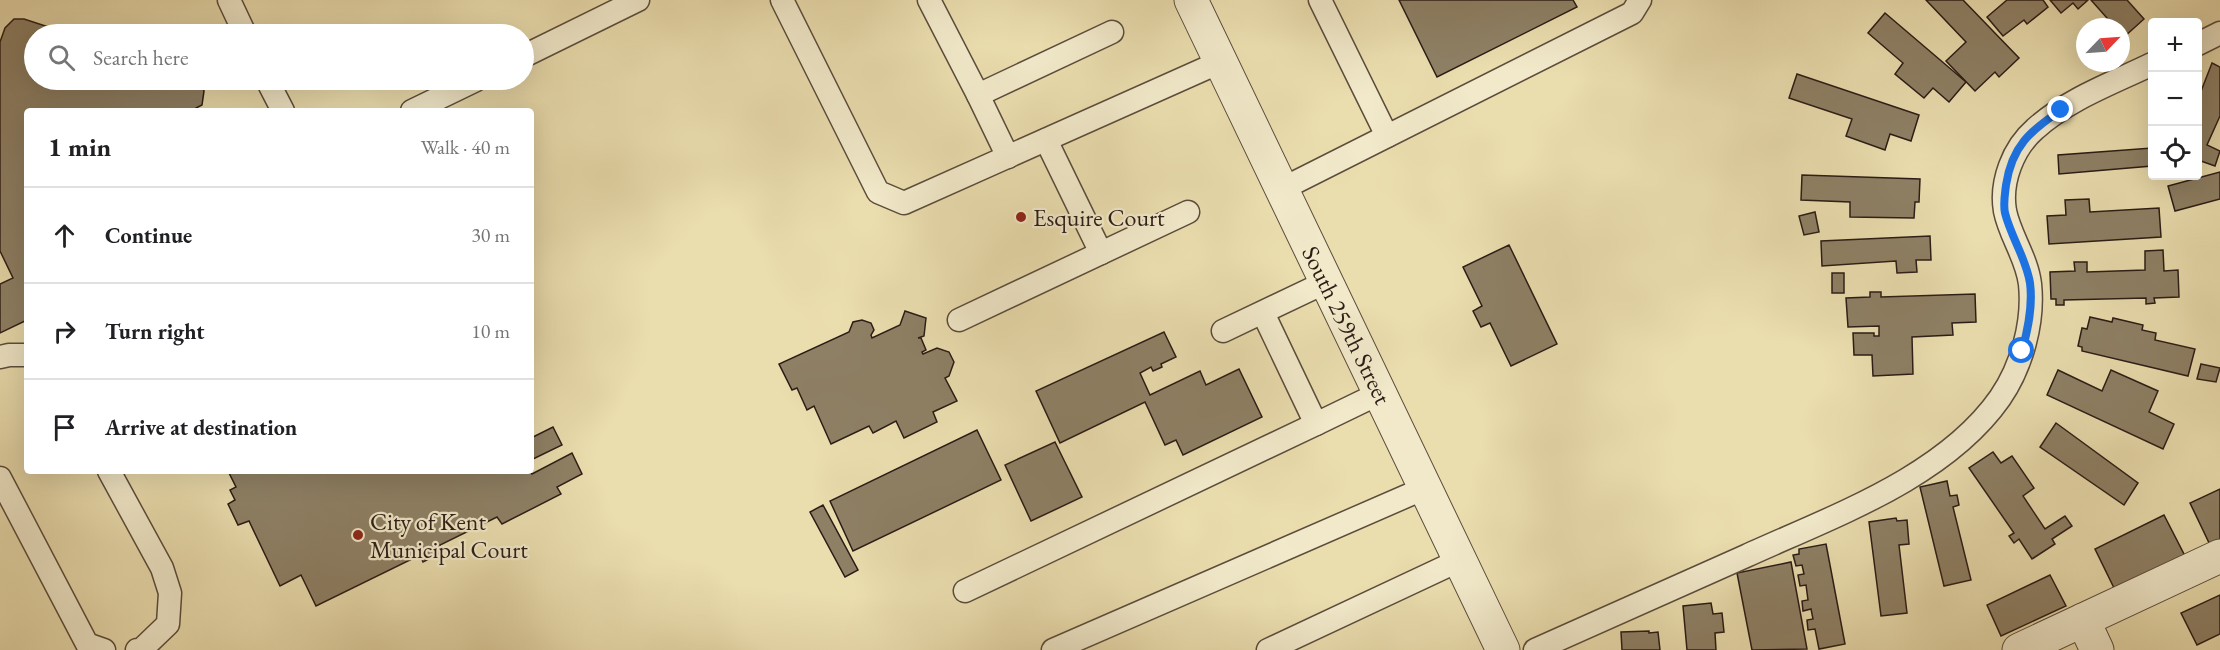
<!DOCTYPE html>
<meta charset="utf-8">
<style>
body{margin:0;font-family:"EB Garamond",serif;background:#f6f6f6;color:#202124}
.controls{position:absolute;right:18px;top:18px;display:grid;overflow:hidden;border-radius:6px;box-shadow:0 6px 24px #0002}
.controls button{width:54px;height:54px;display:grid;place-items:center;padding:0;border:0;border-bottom:2px solid #e0e0e0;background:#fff;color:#202124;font:30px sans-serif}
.compass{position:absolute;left:2076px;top:18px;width:54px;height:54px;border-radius:50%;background:#fff;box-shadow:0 6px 24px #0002;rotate:65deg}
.stop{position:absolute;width:18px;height:18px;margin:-14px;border:4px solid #1a73e8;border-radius:50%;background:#fff}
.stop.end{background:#1a73e8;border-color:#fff;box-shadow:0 2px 6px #0008}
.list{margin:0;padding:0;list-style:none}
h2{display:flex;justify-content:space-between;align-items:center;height:78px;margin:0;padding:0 24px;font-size:26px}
h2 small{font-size:20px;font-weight:400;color:#757577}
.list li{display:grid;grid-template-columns:39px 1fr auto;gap:18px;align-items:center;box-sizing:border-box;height:96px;padding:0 24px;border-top:2px solid #e0e0e0}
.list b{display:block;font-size:22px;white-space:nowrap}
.list em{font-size:20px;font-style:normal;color:#757577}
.icon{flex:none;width:33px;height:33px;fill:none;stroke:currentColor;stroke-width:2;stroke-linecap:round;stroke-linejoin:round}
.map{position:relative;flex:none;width:2220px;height:650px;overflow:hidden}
.search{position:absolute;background:#fff;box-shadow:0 6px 24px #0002;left:24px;top:24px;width:510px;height:66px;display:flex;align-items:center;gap:15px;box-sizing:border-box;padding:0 21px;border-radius:33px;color:#757577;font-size:22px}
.panel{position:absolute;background:#fff;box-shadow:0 6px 24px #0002;left:24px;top:108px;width:510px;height:366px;border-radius:6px}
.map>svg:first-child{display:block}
.building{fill:#8e8065;stroke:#2b1c16;stroke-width:1.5}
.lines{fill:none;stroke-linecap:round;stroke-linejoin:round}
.service-casing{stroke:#5b4c3c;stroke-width:25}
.minor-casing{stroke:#5b4c3c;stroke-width:35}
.tertiary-casing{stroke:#5b4c3c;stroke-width:35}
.service{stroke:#f1e9ca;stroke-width:22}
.minor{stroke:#f1e9ca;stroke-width:33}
.tertiary{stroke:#f1e9ca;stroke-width:33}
.route{stroke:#1a73e8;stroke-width:8}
.poi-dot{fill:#8f2418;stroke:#f1e9ca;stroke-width:2}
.labels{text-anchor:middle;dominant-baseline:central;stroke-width:4.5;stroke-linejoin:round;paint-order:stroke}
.poi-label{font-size:24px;fill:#2b1c16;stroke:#f1e9ca;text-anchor:start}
.street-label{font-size:24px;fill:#2b1c16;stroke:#f1e9ca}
</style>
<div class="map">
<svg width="2220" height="650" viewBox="0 0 2220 650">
<rect width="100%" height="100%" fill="#eaddae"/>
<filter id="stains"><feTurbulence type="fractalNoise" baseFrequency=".00333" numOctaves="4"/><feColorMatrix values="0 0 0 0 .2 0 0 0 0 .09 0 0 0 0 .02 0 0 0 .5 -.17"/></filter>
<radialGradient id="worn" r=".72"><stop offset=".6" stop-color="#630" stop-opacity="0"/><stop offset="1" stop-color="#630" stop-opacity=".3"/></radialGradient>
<g class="building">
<polygon points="1399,0 1573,0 1577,7 1437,77"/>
<polygon points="1926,0 1963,0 2019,58 1999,77 1995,72 1975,91 1946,61 1966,42"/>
<polygon points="2007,0 2043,0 2048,7 2027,24 2024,20 2003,36 1987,17"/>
<polygon points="2050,0 2088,0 2078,9 2073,3 2061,13"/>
<polygon points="2091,0 2127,0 2144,19 2124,37 2121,34 2121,27 2115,27"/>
<polygon points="1885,13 1966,82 1949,102 1933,88 1924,98 1895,74 1903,63 1868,33"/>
<polygon points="14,19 24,19 70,34 34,34 34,80 196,80 201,83 204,91 202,105 196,108 198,111 27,111 27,320 0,333 0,284 13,278 0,251 0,42 5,28"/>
<polygon points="2212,63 2220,67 2220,116 2207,145 2220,151 2215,166 2198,160 2198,99"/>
<polygon points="1797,74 1919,115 1911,141 1890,134 1885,150 1846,136 1852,119 1789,98"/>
<polygon points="2152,148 2152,166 2059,174 2058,155"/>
<polygon points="2220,172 2220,199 2175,211 2168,186"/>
<polygon points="1802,175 1920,179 1919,202 1915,202 1914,218 1850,217 1850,202 1801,200"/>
<polygon points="2089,199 2090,212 2159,208 2161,237 2049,244 2047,216 2066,215 2065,200"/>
<polygon points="1815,212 1819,232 1804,235 1799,216"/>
<polygon points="1930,236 1931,260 1916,260 1917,272 1897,273 1896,261 1822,266 1821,241"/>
<polygon points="1509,245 1557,344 1511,366 1490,323 1481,327 1473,311 1482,306 1463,267"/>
<polygon points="2163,250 2164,271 2178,270 2179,297 2154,298 2155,303 2146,304 2146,298 2064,300 2064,305 2056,305 2056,299 2051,299 2050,272 2075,271 2074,262 2087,262 2087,272 2145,270 2145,251"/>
<rect x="1832" y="273" width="12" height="20"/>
<polygon points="1870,292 1881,292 1881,297 1975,294 1976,322 1952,323 1953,335 1912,337 1913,374 1873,376 1872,355 1854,355 1853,333 1874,333 1874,336 1879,336 1879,326 1848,327 1846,298 1870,297"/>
<polygon points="905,311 926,318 924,336 918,338 921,338 926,350 922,352 923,354 937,348 949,352 954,362 949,376 945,378 957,401 933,412 937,422 904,438 896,421 873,433 869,426 831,444 814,406 807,410 797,388 792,390 779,364 849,332 853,322 862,320 871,323 874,330 871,335 872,338 900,325"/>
<polygon points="2090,317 2112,322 2113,318 2143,325 2142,330 2156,333 2155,340 2195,349 2188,376 2082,351 2082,347 2078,346 2082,328 2087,329"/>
<polygon points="1164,332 1176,357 1161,364 1162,367 1153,371 1151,367 1140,373 1150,395 1200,371 1206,385 1239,369 1262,417 1183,455 1176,440 1165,445 1145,402 1060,443 1036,391"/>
<polygon points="2201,364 2220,368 2216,382 2197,379"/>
<polygon points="2058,370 2102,391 2111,370 2158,391 2149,412 2174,424 2163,449 2047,395"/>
<polygon points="2056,423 2138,483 2124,505 2040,447"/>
<polygon points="553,427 562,445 531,460 531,438"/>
<polygon points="977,430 1001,480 853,551 830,501"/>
<polygon points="1055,442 1082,497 1031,521 1005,465"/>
<polygon points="1993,452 2001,463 2012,456 2034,488 2023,496 2045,529 2065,516 2072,526 2052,539 2055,544 2032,559 2019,539 2014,543 2009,536 2014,533 1969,468"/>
<polygon points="572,453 582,474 557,487 561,494 502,524 497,517 440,545 443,552 423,562 420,555 316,606 301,575 280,586 249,521 238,525 228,504 235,500 230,490 236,487 228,471 530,471 532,474"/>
<polygon points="1947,481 1950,496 1957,495 1959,505 1953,507 1971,580 1944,586 1920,487"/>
<polygon points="2220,489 2220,542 2211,547 2190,503"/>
<polygon points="823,505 858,570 845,577 810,512"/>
<polygon points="2164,515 2186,558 2116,592 2095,549"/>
<polygon points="1896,518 1897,521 1907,520 1909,544 1899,545 1907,613 1881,616 1869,522"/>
<polygon points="1826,544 1845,644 1819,649 1815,629 1808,630 1807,620 1813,619 1811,609 1803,611 1802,601 1808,600 1806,585 1800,586 1798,575 1804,574 1802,565 1796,566 1793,555 1799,554 1799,549"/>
<polygon points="1791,562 1807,649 1752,650 1737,573"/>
<polygon points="2050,575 2066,606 2001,636 1987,605"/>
<polygon points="2220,595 2220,634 2197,645 2181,613"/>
<polygon points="1711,603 1713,614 1722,613 1724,632 1715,633 1716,650 1687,650 1683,606"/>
<polygon points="1649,631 1649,633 1658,632 1660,650 1622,650 1621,632"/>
</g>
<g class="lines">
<g class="service-casing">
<g id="service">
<polyline points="229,0 245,34"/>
<polyline points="782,0 878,192 904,203 1220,62"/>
<polyline points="929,0 978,95 1112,32"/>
<polyline points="1320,0 1387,136"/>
<polyline points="2198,44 2220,33"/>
<polyline points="524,56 638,0"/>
<polyline points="267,80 283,111"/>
<polyline points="978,95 1008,157"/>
<polyline points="412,111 476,80"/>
<polyline points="1046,140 1101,253"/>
<polyline points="1282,189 1632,13 1640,0"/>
<polyline points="1263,313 1316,424 1380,393"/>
<polyline points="959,320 1188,212"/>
<polyline points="1223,331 1326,282"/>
<polyline points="0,357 9,355 27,355"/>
<polyline points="109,471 162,568 170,593 168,624 141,650 137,650"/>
<polyline points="0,478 87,644 104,650"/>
<polyline points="965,591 1316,424"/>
<polyline points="1053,650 1425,488"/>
<polyline points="1268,650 1460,560"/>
<path d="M1535 650C1605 619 1675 587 1746 556 1831 517 1944 478 2000 398 2022 366 2034 322 2030 284 2027 258 2010 236 2005 211 2000 182 2013 148 2035 129 2068 99 2113 83 2152 64"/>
</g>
</g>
<g class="minor-casing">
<g id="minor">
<polyline points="2083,620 2097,650"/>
<polyline points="2019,650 2220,556"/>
</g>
</g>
<g class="tertiary-casing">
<polyline id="tertiary" points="1191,0 1503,650"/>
</g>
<use href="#service" class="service"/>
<use href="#minor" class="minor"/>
<use href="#tertiary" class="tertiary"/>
</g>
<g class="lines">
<path class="route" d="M2022 351C2028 329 2033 306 2030 283 2026 258 2011 237 2005 213 2003 204 2005 194 2006 185 2012 146 2030 131 2061 110"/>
</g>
<g class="poi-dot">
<circle cx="1021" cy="217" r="6"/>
<circle cx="358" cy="535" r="6"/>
</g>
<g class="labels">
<g class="poi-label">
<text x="1033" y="217">Esquire Court</text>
<text x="370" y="521">City of Kent<tspan x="370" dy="28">Municipal Court</tspan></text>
</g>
<g class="street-label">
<text transform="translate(1347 325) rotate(64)">South 259th Street</text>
</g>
</g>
<rect width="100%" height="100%" filter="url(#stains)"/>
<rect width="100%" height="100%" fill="url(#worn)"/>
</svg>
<div class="controls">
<button>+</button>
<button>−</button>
<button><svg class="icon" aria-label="locate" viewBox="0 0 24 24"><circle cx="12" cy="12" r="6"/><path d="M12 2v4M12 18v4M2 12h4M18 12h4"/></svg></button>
</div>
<svg class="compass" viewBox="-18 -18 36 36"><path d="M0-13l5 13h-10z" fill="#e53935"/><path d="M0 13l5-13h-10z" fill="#757577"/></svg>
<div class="stop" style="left:2022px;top:351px"></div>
<div class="stop end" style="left:2061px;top:110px"></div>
<div class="search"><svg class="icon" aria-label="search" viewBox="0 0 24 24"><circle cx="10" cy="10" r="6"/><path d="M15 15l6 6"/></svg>Search here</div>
<section class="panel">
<h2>1 min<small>Walk · 40 m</small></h2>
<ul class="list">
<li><svg class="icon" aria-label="ahead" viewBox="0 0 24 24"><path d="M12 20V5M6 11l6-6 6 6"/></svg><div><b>Continue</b></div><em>30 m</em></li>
<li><svg class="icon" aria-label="right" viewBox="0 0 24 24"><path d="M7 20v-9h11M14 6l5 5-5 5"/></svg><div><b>Turn right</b></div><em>10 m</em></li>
<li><svg class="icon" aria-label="arrive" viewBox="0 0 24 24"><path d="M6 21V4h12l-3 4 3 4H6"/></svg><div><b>Arrive at destination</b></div></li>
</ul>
</section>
</div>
